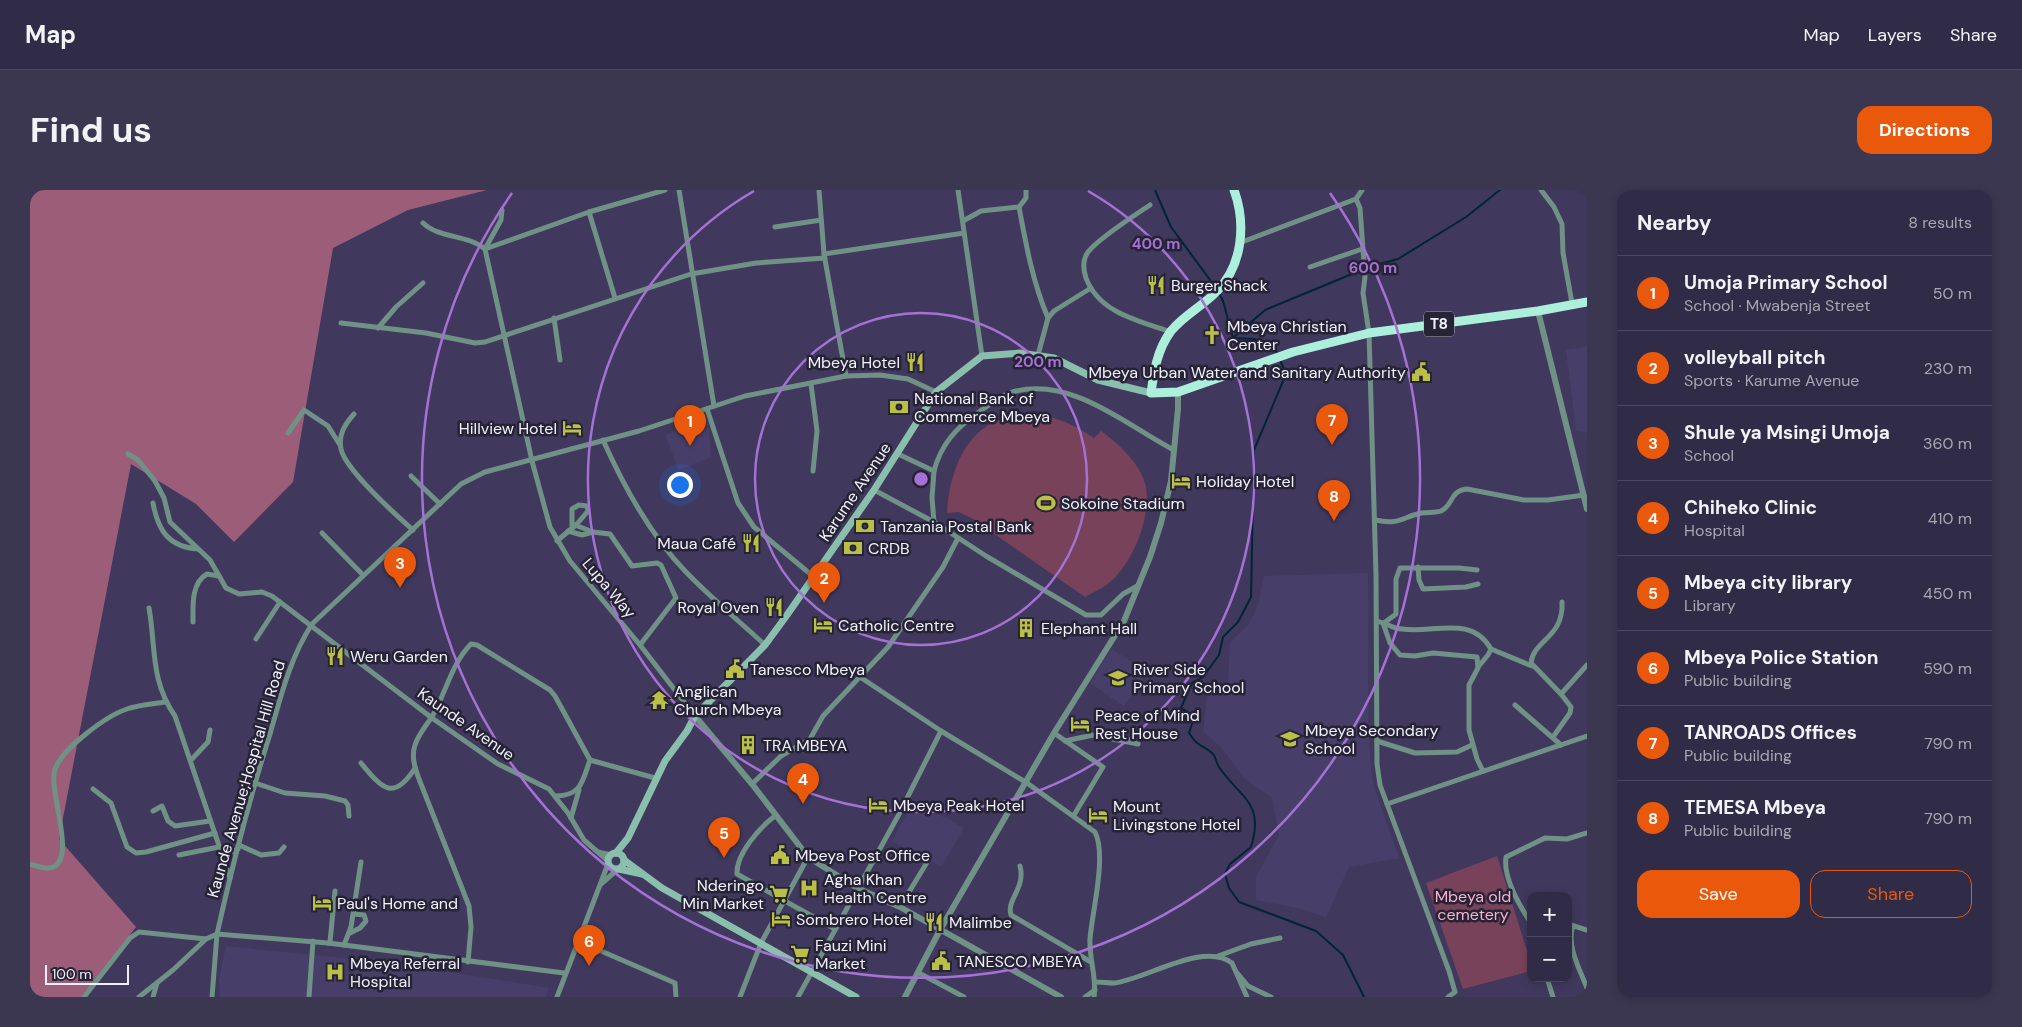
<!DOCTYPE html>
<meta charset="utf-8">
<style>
body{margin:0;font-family:"DM Sans",sans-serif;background:#3c3751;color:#f1f3f6}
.controls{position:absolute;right:15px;bottom:15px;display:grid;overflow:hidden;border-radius:10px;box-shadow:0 2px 8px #0003}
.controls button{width:45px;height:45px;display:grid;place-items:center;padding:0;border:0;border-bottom:1px solid #4b475f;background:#302b46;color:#f1f3f6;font:25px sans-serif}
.scale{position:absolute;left:15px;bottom:12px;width:84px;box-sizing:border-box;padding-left:5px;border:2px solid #f2f0fe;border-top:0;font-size:14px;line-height:18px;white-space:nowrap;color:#f2f0fe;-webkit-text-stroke:4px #262334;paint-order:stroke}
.you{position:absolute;left:649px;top:294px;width:18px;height:18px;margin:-12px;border:4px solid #fff;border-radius:50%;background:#1a73e8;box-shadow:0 0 0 8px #1a73e833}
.badge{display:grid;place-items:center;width:32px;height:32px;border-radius:50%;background:#ea580c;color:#fff;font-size:16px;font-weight:700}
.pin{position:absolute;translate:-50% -41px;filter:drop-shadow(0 1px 2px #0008)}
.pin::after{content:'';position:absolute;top:26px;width:18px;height:15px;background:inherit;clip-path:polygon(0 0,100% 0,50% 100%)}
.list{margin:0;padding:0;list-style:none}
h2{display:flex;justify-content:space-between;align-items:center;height:65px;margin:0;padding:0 20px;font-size:21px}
h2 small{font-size:16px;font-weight:400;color:#a8a7b3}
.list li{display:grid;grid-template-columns:32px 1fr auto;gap:15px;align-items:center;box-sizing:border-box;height:75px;padding:0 20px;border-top:1px solid #4b475f}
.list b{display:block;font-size:19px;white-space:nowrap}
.list p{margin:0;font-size:16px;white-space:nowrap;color:#a8a7b3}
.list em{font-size:16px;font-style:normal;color:#a8a7b3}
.actions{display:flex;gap:10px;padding:15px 20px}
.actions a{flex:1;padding:11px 0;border:1px solid #ea580c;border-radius:15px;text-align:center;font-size:18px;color:#ea580c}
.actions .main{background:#ea580c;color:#fff}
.map{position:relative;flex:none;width:1557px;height:807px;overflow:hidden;border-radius:15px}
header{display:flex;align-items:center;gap:30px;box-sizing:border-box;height:70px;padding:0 25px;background:#302b46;border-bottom:1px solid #4b475f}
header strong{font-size:24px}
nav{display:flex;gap:28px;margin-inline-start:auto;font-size:18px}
.intro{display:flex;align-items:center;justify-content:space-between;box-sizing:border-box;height:120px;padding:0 30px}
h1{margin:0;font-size:35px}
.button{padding:12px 22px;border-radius:15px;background:#ea580c;color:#fff;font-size:18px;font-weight:700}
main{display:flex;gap:30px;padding:0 30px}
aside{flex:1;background:#302b46;border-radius:15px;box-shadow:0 2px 8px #0003}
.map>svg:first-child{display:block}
.built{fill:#473f6a}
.green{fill:#78425b}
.forest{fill:#9c5d79}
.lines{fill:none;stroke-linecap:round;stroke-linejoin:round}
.stream{stroke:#002536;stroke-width:2}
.minor{stroke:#709186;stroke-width:5}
.tertiary{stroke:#709186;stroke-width:6}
.secondary{stroke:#8abead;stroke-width:7}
.trunk{stroke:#acefda;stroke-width:9}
.ring{fill:none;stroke:#a571d5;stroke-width:2.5}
.labels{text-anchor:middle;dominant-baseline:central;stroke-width:5;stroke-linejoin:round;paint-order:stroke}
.shield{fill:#262334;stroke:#b5b2c1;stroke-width:1}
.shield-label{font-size:15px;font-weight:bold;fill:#f2f0fe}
.poi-label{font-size:16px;fill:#f2f0fe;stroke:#262334;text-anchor:start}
.street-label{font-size:16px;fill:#f2f0fe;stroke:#262334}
.park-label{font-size:16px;fill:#fbb0d0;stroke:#262334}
.centre{fill:#a571d5;stroke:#262334;stroke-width:2.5}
.ring-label{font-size:15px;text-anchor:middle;font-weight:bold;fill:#a571d5;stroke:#262334;stroke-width:5;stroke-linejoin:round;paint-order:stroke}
</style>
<header>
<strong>Map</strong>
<nav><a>Map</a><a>Layers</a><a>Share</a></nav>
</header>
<div class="intro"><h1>Find us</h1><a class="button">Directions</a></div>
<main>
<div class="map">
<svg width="1557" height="807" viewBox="0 0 1557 807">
<rect width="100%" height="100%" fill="#40395d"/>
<g class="built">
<polygon points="1557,157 1557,243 1546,240 1536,160"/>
<polygon points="678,230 681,267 649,280 635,245"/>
<polygon points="1338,383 1338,535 1341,579 1344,597 1369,668 1319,677 1296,727 1268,718 1226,710 1226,687 1249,645 1242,608 1215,589 1190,556 1173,542 1177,505 1198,494 1200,452 1219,434 1228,416 1234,386"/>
<polygon points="1082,459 1117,482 1094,516 1060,493"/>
<polygon points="884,611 934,638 911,677 862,651"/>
<polygon points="196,756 371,774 519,798 516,807 190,807 189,789"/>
</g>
<g class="green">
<path d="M996 224C1024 225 1041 233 1064 248L1071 241C1088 253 1112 275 1116 297 1121 328 1103 373 1079 393 1072 399 1063 402 1055 407L943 329 929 322 917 323C919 290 930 250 962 233 972 228 985 226 996 224Z"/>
<polygon points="1467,666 1501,773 1501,781 1433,799 1396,693"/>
</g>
<polygon class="forest" points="0,0 457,0 378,20 303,58 263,292 204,352 166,314 101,274 29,649 106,737 52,807 0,807"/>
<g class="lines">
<g class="stream">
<polyline points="1125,0 1141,37 1186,98"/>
<polyline points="1189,103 1193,111 1203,148"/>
<polyline points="1204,147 1235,120 1339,77 1368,69 1436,27 1470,0"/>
<polyline points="1203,148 1224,149 1244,156 1248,165"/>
<path d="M1250 170 1256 184 1224 260 1221 407 1208 432 1193 447 1189 465 1173 487 1162 493 1151 518 1161 524 1163 531 1159 543C1168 557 1171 554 1182 563 1186 566 1186 573 1189 577 1210 608 1235 612 1221 657L1200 674 1195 684 1199 698 1209 712 1286 741 1313 765 1334 807"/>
</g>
<g class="minor">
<polyline points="649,0 684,216"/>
<polyline points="789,0 794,64 816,186"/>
<polyline points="928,0 952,166"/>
<polyline points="1511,0 1524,17 1532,34 1533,63 1542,113"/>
<polyline points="1326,9 1330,18 1335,87 1333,103 1339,143 1346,385 1347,574 1350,595 1419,781 1425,802 1418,807"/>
<path d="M1120 15C1105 25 1069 48 1058 62 1053 69 1053 79 1056 88 1069 123 1109 131 1141 142"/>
<path d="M989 17C996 55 1003 93 1018 128"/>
<polyline points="472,20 471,30 455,59 502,271 520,337 540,371 610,455 665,526"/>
<polyline points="559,22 585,108"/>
<polyline points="933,31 951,21 989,17 996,8 996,0"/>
<path d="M393 33C410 49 437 44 455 59L559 22 635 0"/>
<polyline points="745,37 791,30"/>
<polyline points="1212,52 1326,9 1332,0"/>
<polyline points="794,64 934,43"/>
<polyline points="1280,77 1332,59"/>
<polyline points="524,128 530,170"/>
<polyline points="311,133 396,143 445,153 455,152 661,84 726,73 795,68"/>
<polyline points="348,138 366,117 393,93"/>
<polyline points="1008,165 1018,128 1024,121 1061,98"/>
<polyline points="781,194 787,241 783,281"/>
<polyline points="677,219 708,313 724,337 784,387"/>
<path d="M324 224C315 234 308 245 311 259 315 279 366 325 383 340"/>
<polyline points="258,243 274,220 298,236 310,255"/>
<path d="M573 250C594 297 621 346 656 382 681 408 709 431 735 455"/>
<polyline points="98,264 108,270 125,291 134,308 140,332 180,370 196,398 209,404 232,402 242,406 402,528 468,574 519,599 538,623 554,650 578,671"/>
<polyline points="868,264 904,281 902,308 904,332"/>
<path d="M904 281C911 254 927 237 949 222 960 214 973 204 986 201 1044 188 1096 235 1144 260"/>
<polyline points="381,286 410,314"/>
<polyline points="844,300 904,332 956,366 1056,425 1071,425 1093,404 1109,395"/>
<path d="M123 313C128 341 139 357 168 359"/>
<path d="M1345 330C1370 335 1370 328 1391 323 1398 322 1406 323 1411 321 1424 315 1419 301 1437 299L1494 310H1518L1554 305"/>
<polyline points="545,335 563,342 580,344 602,376 627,373 631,375 646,408 610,455"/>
<polyline points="538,341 552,345 563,342"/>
<polyline points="292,343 333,385"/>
<polyline points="527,351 547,334 558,321 557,316 549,315 542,319 542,337"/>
<polyline points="1388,377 1389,390 1393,399 1436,397 1448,394"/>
<path d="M119 418C126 457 120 490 145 526L200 688"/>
<polyline points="1347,431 1353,433 1360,453 1370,465 1385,466 1403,463 1447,467 1448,478 1439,495 1439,540 1447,569 1453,581"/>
<path d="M163 432C163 416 161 393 177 384L189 386"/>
<path d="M1353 433C1359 435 1365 439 1372 439 1403 444 1441 424 1461 459L1458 465 1448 477"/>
<polyline points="1354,433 1366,424 1366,389 1370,378 1429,378 1447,380"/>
<polyline points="226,449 250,412"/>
<polyline points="1461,459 1502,476"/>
<path d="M830 487 911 541 997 593 1065 642C1077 666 1062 722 1060 749 1059 769 1067 788 1064 807"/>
<polyline points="1531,504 1557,475"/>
<polyline points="1485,515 1531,555"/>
<polyline points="1024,543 1073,577 1044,625"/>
<path d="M1523 547 1540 523 1541 517 1531 504 1501 473C1503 450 1534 448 1532 412"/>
<polyline points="1035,551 1063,545 1108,554"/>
<polyline points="1347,551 1385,563 1427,562 1442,555"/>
<polyline points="161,570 178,552 180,540"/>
<polyline points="560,570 625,588"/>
<path d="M331 573C351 597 363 613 385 578"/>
<polyline points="225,593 255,603 295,606 315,611 318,615 319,626"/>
<polyline points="722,594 751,566 780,549 793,526 858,457 913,377 928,348"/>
<polyline points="63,599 81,613 97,657 106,663 116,662 185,643"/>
<polyline points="1357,614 1557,546"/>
<polyline points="123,621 132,616 138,631 145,636 180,631"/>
<path d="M745 626C730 637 706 664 707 684L805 739"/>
<polyline points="541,628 549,600"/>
<polyline points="209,655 231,665 249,663 254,657"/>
<polyline points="568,662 581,665"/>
<polyline points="149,665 189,657"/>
<polyline points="192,666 208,659"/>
<path d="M0 674C6 676 13 679 19 678 50 675 17 599 25 579 33 558 76 526 97 519 109 515 123 514 135 512"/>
<path d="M990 676C996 698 976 710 981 725L1061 772"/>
<polyline points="571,694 587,680"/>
<polyline points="870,717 896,674"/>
<polyline points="1500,728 1501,740"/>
<path d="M1499 730C1488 713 1473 687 1476 667L1515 648 1537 649 1557 643"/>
<polyline points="1538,734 1557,740"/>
<path d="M1543 736C1536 755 1550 780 1557 798"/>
<polyline points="320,743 330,738 336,731 334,725 324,724"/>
<polyline points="298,753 300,752 305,701"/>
<polyline points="549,754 571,761 645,793 646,807"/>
<polyline points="314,755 321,737 331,672"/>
<polyline points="1188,766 1221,754 1250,748"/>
<path d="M438 772 441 737 439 716 389 589C385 578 381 566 385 555 389 543 397 535 403 525 416 502 422 473 441 454L447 455 520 500 525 506 560 570C552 592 552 605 526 606"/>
<path d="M534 783 298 753 187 744C202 677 219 610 240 544 251 506 260 468 282 434L431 294 455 282 609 241 715 206 816 186 850 185 878 189 906 202"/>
<polyline points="889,783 934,807"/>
<polyline points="1208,784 1218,796 1241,807"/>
<polyline points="1517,788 1523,807"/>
<path d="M1065 792C1071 792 1078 793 1084 793 1117 789 1173 751 1202 773L1217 807"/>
<polyline points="54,807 100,748 109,742 176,749 187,744 182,807"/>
<polyline points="109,807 143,780 176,749"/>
<polyline points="123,807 127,793"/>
<polyline points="279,807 283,751"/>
<polyline points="527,807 578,674"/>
<polyline points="710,807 731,753 778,667"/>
<polyline points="768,807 868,626 911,541"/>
<polyline points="1055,807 1065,800"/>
</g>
<g class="tertiary">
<polyline points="1508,121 1557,319"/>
<polyline points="665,526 722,594 778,667 827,698 870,717 1031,807"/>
<polyline points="875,807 910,740 1024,543 1094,431 1120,367 1131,333 1141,291 1148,219 1148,202"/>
</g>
<g class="secondary">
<circle cx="586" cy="671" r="8"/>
<polyline points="586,663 598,648 635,571 657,541 665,526 735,455 757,425 844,300 906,202 952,166 990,163 1024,168 1068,190 1121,203"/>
<polyline points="594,670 632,698 826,807"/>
<polyline points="589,679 612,684"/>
</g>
<path class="trunk" d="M1204 0C1216 33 1213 75 1187 101 1173 116 1154 125 1141 141 1127 160 1124 181 1121 203L1148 202 1263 162 1339 143 1508 121 1557 112"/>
</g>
<g class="ring">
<circle cx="891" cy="289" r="166"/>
<path d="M1058 1A333 333 0 1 1 724 1"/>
<path d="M1300 3A499 499 0 1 1 482 3"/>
</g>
<defs>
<g id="restaurant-bare" transform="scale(1.5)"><path d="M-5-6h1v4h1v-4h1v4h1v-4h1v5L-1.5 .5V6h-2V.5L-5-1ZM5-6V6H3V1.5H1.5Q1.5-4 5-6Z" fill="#bac045" stroke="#262334" stroke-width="2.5" paint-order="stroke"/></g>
<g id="church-bare" transform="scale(1.5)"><path d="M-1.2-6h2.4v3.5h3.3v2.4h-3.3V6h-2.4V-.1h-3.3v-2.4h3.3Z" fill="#bac045" stroke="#262334" stroke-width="2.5" paint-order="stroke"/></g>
<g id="civic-bare" transform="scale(1.5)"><path d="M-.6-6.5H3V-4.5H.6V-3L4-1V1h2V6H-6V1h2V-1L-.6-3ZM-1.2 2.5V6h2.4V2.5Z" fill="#bac045" stroke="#262334" stroke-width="2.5" paint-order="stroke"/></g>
<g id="bank-bare" transform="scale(1.5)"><path d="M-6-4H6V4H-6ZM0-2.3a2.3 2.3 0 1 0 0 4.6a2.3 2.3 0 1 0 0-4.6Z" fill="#bac045" stroke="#262334" stroke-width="2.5" paint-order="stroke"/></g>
<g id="hotel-bare" transform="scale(1.5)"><path d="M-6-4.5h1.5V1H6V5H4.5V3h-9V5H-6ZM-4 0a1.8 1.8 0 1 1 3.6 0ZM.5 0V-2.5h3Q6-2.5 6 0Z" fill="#bac045" stroke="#262334" stroke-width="2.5" paint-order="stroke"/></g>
<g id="stadium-bare" transform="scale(1.5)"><path d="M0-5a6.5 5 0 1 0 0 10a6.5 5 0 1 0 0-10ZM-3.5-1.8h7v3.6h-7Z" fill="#bac045" stroke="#262334" stroke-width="2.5" paint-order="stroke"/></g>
<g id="building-bare" transform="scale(1.5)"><path d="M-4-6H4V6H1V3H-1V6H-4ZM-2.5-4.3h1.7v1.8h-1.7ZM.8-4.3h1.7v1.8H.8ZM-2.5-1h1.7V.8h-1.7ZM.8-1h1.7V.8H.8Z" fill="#bac045" stroke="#262334" stroke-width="2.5" paint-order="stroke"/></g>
<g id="school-bare" transform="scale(1.5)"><path d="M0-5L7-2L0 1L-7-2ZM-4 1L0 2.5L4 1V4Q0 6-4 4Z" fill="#bac045" stroke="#262334" stroke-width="2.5" paint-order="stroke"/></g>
<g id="temple-bare" transform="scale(1.5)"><path d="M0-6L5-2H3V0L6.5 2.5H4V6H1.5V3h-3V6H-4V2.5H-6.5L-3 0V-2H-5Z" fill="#bac045" stroke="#262334" stroke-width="2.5" paint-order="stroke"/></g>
<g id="hospital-bare" transform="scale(1.5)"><path d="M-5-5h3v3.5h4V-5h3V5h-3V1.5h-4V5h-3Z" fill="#bac045" stroke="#262334" stroke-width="2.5" paint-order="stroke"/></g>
<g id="supermarket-bare" transform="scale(1.5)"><path d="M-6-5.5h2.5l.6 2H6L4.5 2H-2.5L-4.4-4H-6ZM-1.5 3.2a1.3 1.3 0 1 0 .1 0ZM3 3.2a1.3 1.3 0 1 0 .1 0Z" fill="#bac045" stroke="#262334" stroke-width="2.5" paint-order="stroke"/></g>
</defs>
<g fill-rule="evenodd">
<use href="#restaurant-bare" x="1126" y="95"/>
<use href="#church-bare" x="1182" y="145"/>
<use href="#restaurant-bare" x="885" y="172"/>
<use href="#civic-bare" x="1391" y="182"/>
<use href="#bank-bare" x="869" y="217"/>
<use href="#hotel-bare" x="542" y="238"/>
<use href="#hotel-bare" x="1151" y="291"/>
<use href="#stadium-bare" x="1016" y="313"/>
<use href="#bank-bare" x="835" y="336"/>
<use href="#restaurant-bare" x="721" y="353"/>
<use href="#bank-bare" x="823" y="358"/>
<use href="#restaurant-bare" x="744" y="417"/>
<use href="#hotel-bare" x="793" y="435"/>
<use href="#building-bare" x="996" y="438"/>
<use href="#restaurant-bare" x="305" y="466"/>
<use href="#civic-bare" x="705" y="479"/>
<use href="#school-bare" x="1088" y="488"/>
<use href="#temple-bare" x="629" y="510"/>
<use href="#hotel-bare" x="1050" y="534"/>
<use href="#school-bare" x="1260" y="549"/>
<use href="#building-bare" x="718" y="555"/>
<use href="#hotel-bare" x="848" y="615"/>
<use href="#hotel-bare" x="1068" y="625"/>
<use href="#civic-bare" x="750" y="665"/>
<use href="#hospital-bare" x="779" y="698"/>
<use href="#supermarket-bare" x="749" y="704"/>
<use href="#hotel-bare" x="292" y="713"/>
<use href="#hotel-bare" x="751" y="729"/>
<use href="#restaurant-bare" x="904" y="732"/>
<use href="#supermarket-bare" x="770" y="764"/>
<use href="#civic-bare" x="911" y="771"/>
<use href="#hospital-bare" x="305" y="782"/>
</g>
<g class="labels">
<rect class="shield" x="1394" y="121.5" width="30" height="25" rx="4"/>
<g class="shield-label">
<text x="1409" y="134">T8</text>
</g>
<g class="poi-label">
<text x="1141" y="95">Burger Shack</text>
<text x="1197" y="136">Mbeya Christian<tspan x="1197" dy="18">Center</tspan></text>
<text x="870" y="172" text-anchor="end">Mbeya Hotel</text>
<text x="1376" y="182" text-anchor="end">Mbeya Urban Water and Sanitary Authority</text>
<text x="884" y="208">National Bank of<tspan x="884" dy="18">Commerce Mbeya</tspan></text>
<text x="527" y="238" text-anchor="end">Hillview Hotel</text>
<text x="1166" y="291">Holiday Hotel</text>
<text x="1031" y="313">Sokoine Stadium</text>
<text x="850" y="336">Tanzania Postal Bank</text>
<text x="706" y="353" text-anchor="end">Maua Café</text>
<text x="838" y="358">CRDB</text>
<text x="729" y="417" text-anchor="end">Royal Oven</text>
<text x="808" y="435">Catholic Centre</text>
<text x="1011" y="438">Elephant Hall</text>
<text x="320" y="466">Weru Garden</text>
<text x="720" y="479">Tanesco Mbeya</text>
<text x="1103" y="479">River Side<tspan x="1103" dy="18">Primary School</tspan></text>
<text x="644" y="501">Anglican<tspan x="644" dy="18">Church Mbeya</tspan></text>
<text x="1065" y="525">Peace of Mind<tspan x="1065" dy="18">Rest House</tspan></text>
<text x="1275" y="540">Mbeya Secondary<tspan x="1275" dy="18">School</tspan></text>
<text x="733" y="555">TRA MBEYA</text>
<text x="863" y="615">Mbeya Peak Hotel</text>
<text x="1083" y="616">Mount<tspan x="1083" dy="18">Livingstone Hotel</tspan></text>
<text x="765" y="665">Mbeya Post Office</text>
<text x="794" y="689">Agha Khan<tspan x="794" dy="18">Health Centre</tspan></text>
<text x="734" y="695" text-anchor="end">Nderingo<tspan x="734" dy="18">Min Market</tspan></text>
<text x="307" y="713">Paul's Home and</text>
<text x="766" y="729">Sombrero Hotel</text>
<text x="919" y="732">Malimbe</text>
<text x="785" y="755">Fauzi Mini<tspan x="785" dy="18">Market</tspan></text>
<text x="926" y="771">TANESCO MBEYA</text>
<text x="320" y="773">Mbeya Referral<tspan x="320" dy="18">Hospital</tspan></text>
</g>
<g class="street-label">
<text transform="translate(825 302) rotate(-56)">Karume Avenue</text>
<text transform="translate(579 398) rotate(50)">Lupa Way</text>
<text transform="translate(436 534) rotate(35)">Kaunde Avenue</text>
<text transform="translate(216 589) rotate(-74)">Kaunde Avenue;Hospital Hill Road</text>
</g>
<g class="park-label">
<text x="1443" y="706">Mbeya old<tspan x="1443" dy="18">cemetery</tspan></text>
</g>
</g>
<circle cx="891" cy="289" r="8" class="centre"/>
<g class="ring-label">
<text x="1126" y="59">400 m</text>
<text x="1343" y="83">600 m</text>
<text x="1008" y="177">200 m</text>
</g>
</svg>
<div class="controls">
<button>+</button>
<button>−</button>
</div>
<div class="scale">100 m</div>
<div class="you"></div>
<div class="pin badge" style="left:660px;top:256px">1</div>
<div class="pin badge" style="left:794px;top:413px">2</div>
<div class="pin badge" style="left:370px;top:398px">3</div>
<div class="pin badge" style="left:773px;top:614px">4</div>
<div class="pin badge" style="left:694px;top:668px">5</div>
<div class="pin badge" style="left:559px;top:776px">6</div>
<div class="pin badge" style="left:1302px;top:255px">7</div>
<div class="pin badge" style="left:1304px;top:331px">8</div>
</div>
<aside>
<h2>Nearby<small>8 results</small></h2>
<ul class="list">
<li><span class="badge">1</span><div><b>Umoja Primary School</b><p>School · Mwabenja Street</p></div><em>50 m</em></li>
<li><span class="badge">2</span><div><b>volleyball pitch</b><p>Sports · Karume Avenue</p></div><em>230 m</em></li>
<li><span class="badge">3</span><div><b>Shule ya Msingi Umoja</b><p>School</p></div><em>360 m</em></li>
<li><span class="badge">4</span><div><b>Chiheko Clinic</b><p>Hospital</p></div><em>410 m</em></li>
<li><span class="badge">5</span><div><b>Mbeya city library</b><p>Library</p></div><em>450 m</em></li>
<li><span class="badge">6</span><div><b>Mbeya Police Station</b><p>Public building</p></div><em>590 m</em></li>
<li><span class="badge">7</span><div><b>TANROADS Offices</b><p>Public building</p></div><em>790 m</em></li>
<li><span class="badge">8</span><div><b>TEMESA Mbeya</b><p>Public building</p></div><em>790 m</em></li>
</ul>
<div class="actions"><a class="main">Save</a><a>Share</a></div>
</aside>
</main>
